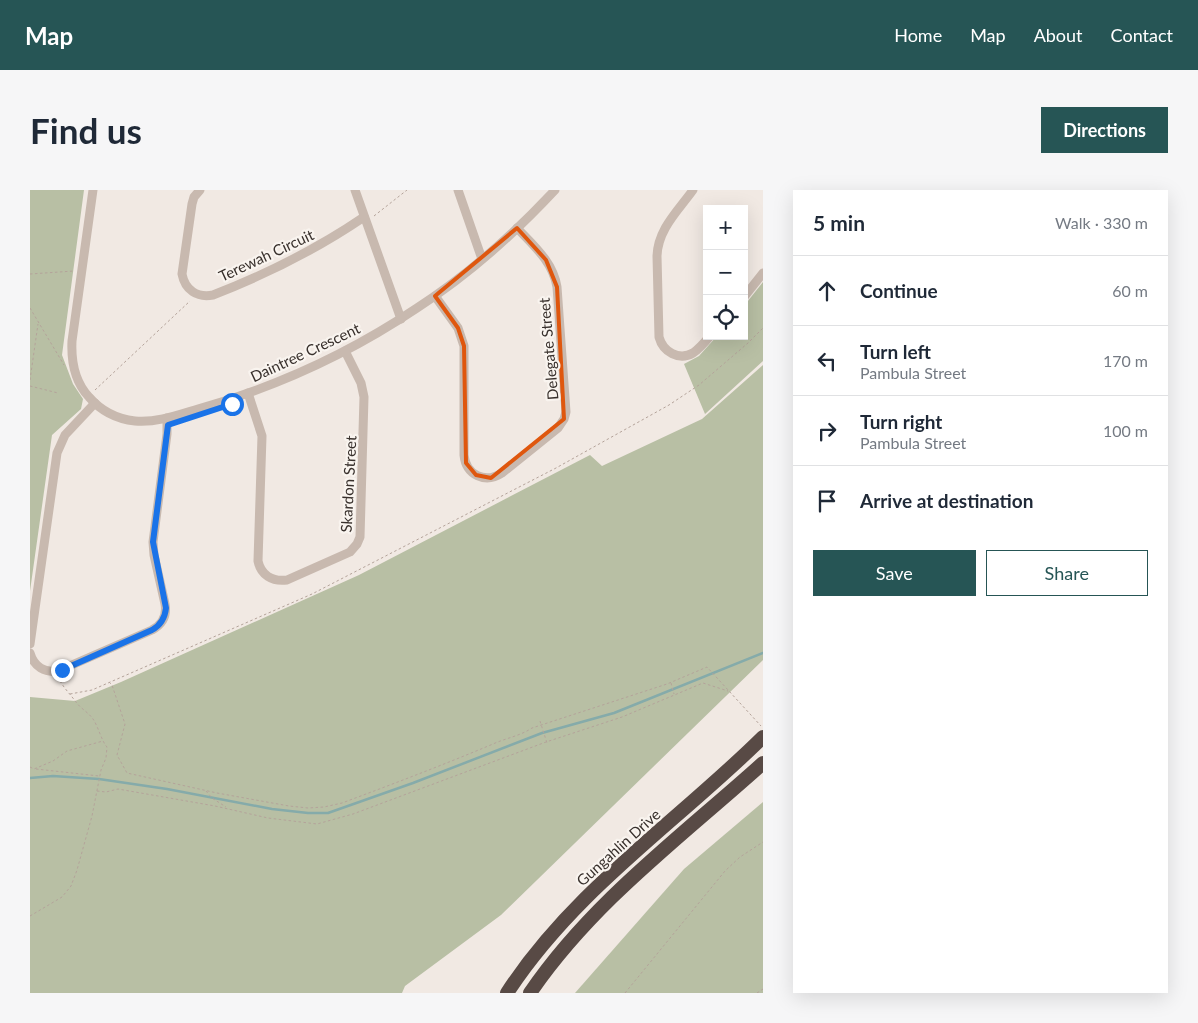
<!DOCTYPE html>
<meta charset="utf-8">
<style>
body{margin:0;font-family:Lato,sans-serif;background:#f6f6f7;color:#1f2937}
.controls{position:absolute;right:15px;top:15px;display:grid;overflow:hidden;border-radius:0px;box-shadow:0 5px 20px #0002}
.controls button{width:45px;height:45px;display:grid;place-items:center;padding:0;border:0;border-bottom:1px solid #e0e1e3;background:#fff;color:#1f2937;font:25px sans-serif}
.stop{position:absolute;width:15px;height:15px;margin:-11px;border:4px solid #1a73e8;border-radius:50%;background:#fff}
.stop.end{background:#1a73e8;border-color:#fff;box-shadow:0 1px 5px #0008}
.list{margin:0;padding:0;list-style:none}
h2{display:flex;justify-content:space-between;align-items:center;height:65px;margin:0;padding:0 20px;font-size:21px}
h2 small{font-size:16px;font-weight:400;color:#747a83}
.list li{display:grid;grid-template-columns:32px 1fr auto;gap:15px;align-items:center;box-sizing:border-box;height:70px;padding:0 20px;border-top:1px solid #e0e1e3}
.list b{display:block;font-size:19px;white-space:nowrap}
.list p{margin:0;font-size:16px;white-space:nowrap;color:#747a83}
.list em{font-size:16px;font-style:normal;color:#747a83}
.actions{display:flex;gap:10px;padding:15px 20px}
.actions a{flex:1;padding:11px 0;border:1px solid #265555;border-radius:0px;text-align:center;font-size:18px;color:#265555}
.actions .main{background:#265555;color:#fff}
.icon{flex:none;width:28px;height:28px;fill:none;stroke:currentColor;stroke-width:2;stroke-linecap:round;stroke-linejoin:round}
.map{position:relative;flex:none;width:733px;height:803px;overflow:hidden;border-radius:0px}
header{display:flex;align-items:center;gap:30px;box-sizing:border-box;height:70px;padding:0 25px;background:#265555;color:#fff}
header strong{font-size:24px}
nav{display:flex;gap:28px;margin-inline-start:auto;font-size:18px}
.intro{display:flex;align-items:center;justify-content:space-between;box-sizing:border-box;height:120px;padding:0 30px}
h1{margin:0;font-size:35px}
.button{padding:12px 22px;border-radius:0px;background:#265555;color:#fff;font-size:18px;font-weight:700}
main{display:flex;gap:30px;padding:0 30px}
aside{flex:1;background:#fff;border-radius:0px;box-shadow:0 5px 20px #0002}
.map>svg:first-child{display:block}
.green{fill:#b8bfa4}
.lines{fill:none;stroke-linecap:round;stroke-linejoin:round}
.stream{stroke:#85abaa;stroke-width:2.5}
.path{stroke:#b4a39a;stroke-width:1;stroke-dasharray:2.5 2.5;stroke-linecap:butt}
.minor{stroke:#c8b9af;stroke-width:9}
.highway{stroke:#584a45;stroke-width:14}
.route{stroke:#1a73e8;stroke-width:6}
.marked{fill:none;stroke:#df570e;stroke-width:4;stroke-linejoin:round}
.labels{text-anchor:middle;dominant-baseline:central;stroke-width:4.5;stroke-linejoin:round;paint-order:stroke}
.street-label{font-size:15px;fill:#38302c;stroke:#f9f4ef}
</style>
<header>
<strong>Map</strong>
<nav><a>Home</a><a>Map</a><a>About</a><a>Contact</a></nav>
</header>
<div class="intro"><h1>Find us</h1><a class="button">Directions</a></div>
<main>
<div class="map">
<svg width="733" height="803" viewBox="0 0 733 803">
<rect width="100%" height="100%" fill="#f1e9e3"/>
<g class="green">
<polygon points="0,0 54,0 32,165 43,194 53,209 51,219 22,245 0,401"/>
<polygon points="733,92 733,171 675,224 654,174 669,166 687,146 714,146 714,116"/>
<polygon points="733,175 733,470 471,725 375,796 372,803 0,803 0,507 45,511 91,492 329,385 560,265 572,276 672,229"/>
<polygon points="733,612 733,803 545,803 654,679"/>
</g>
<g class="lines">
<polyline class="stream" points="0,588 23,586 69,589 137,599 242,619 278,623 298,623 383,593 512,543 584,523 733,463"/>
<g class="path">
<polyline points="344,26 377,0"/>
<polyline points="0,84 44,81"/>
<polyline points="0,118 34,175"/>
<polyline points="0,190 8,134"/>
<polyline points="0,196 28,203"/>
<polyline points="65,200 160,111"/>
<path d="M79 492 82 495 95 534 87 565 97 583 187 603 259 616 278 618 294 617 312 613C363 594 413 575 463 554 476 548 490 546 502 538L637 494 677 477 731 536"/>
<polyline points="641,493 644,504"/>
<polyline points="40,504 62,500 282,404 526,278 639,215 669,195 718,153 733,138"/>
<polyline points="510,531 517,553"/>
<polyline points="0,577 4,579 23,571 37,561 73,551"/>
<polyline points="6,579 69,586"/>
<polyline points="67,601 76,602 88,599 185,616 238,628 287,634 323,624 516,552 592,527 673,493 698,501"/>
<polyline points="176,601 182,608 196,617"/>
<path d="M0 726 32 707 41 696 47 680 62 626 71 580 76 568 77 557C72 552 68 536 63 529 58 522 50 518 46 512 40 504 33 497 29 489"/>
<polyline points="595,803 695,681 710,667 733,652"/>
<polyline points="727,803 733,799"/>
</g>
<g class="minor">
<path d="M63 0 42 151C41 172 45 192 59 207 71 221 87 229 105 231 126 233 148 225 168 219 246 197 320 163 387 118 438 85 484 44 525 0"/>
<path d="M170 0 164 7 162 14 152 84C155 100 167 108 183 105 237 84 287 59 334 27"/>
<polyline points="325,0 371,129"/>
<polyline points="428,0 452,69"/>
<path d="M663 0C648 21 628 39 627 66L629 147C633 162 649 171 663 163 669 159 675 152 680 146"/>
<path d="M405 106 428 138 434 156V265C436 285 455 294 472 283L528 238 534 229 536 222 527 97C523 72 504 56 487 38"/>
<polyline points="714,107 733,83"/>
<path d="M218 203 232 246 228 371C231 385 242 392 257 390L320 362 327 354 330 347 334 207 331 193 315 161"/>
<polyline points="0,454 27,263 35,245 65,213"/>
<path d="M0 463C4 477 15 483 28 481L122 440C133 434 137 425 135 414L124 365 123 352 137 244V228"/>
</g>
<g class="highway">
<path d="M477 803C544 700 647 632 733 547"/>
<path d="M500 803C562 712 652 646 733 573"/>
</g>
</g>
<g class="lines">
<path class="route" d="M32 480 122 440C131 435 135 428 136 418L123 352 138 235 202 214"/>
</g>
<path class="marked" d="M487 38 516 70 527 97 534 229 461 288 446 285 436 273 434 156 428 138 405 106Z"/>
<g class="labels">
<g class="street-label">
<text transform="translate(236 65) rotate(-25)">Terewah Circuit</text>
<text transform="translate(518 159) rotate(-95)">Delegate Street</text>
<text transform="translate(275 162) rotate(-25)">Daintree Crescent</text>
<text transform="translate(318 294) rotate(-87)">Skardon Street</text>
<text transform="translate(588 657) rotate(-42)">Gungahlin Drive</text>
</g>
</g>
</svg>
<div class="controls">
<button>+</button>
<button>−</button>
<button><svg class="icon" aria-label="locate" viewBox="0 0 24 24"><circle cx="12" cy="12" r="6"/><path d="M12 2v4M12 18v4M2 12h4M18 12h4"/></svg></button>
</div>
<div class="stop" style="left:202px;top:214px"></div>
<div class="stop end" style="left:32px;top:480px"></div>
</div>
<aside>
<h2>5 min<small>Walk · 330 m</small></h2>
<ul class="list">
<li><svg class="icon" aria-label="ahead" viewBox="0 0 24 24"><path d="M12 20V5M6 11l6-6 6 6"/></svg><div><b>Continue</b></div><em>60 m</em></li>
<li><svg class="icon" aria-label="left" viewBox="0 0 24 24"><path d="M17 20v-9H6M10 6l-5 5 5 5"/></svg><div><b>Turn left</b><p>Pambula Street</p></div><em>170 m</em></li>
<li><svg class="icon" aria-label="right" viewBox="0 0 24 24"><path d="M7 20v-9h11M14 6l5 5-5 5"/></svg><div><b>Turn right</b><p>Pambula Street</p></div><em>100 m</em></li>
<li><svg class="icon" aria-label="arrive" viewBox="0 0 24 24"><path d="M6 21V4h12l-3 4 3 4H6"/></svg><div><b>Arrive at destination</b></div></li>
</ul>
<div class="actions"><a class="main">Save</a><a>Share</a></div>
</aside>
</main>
